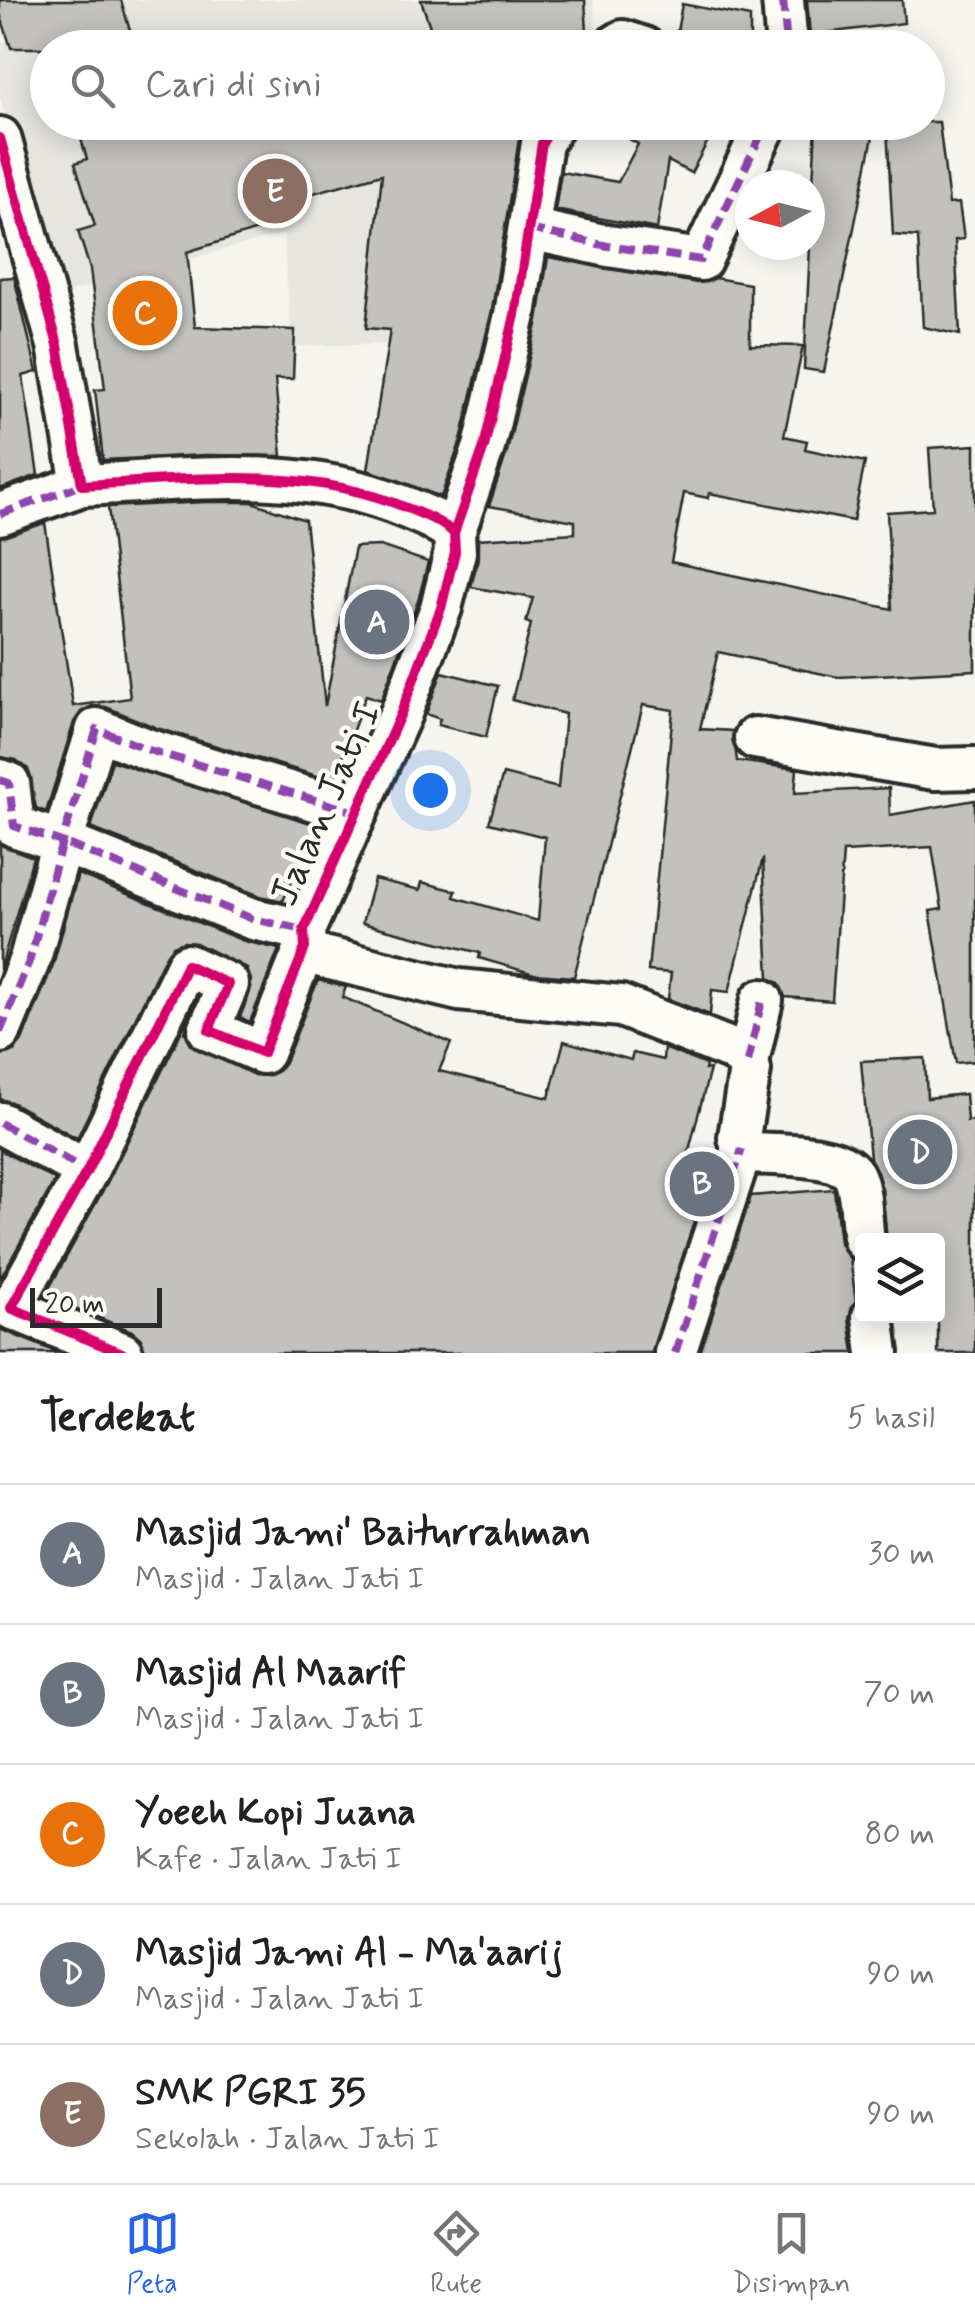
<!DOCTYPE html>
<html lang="id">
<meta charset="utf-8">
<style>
body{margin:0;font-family:Mynerve,sans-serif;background:#f2f2f2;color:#222}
.controls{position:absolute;right:30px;bottom:30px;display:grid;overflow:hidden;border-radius:10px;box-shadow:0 5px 25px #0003}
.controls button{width:90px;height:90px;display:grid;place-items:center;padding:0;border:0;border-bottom:2px solid #e0e0e0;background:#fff;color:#222;font:50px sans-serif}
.compass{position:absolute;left:735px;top:170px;width:90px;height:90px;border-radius:50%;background:#fff;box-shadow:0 5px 25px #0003;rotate:263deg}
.scale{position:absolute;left:30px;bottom:25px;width:132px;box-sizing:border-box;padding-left:10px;border:5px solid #2b2b2b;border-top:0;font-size:28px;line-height:35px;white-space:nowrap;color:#2b2b2b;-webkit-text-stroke:8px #fdfcf7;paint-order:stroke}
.you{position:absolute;left:430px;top:790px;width:35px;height:35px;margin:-25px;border:8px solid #fff;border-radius:50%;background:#1a73e8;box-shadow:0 0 0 15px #1a73e833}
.badge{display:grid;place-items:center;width:65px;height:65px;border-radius:50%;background:#2563eb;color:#fff;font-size:32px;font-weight:700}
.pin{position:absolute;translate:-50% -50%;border:5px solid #fff;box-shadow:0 2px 10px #0006}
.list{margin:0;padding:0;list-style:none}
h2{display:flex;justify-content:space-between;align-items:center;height:130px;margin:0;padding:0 40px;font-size:42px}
h2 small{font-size:32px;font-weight:400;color:#767676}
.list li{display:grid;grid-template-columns:65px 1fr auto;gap:30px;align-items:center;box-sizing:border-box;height:140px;padding:0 40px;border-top:2px solid #e0e0e0}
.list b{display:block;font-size:38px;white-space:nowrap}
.list p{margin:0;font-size:32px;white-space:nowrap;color:#767676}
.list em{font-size:32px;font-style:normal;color:#767676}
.icon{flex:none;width:55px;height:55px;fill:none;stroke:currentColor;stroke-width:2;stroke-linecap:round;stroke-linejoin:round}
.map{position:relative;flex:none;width:975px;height:1353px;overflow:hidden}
.search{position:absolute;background:#fff;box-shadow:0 5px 25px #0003;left:30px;right:30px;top:30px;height:110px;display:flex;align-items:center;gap:25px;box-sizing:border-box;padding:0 35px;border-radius:55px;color:#767676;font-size:38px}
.sheet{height:830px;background:#fff}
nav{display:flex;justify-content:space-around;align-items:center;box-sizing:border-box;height:140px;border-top:2px solid #e0e0e0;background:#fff;font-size:28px;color:#767676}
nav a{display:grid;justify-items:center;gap:5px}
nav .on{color:#2563eb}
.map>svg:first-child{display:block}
.built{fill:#e6e5e0}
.building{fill:#c2c1be;stroke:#2b2b2b;stroke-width:2.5}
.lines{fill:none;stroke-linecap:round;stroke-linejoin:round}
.street-casing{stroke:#2b2b2b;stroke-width:48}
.street{stroke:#fdfcf7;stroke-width:40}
.quiet{stroke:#8e44ad;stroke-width:8;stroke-dasharray:15 8;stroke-linecap:butt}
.cycleway-casing{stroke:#fdfcf7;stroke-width:16}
.cycleway{stroke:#d6006c;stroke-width:10}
.labels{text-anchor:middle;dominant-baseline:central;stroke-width:9;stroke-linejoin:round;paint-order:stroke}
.street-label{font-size:40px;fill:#2b2b2b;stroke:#fdfcf7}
</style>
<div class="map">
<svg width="975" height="1353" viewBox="0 0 975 1353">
<rect width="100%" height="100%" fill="#f5f4ef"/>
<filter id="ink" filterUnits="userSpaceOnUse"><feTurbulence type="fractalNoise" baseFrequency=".01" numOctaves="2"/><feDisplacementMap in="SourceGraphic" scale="20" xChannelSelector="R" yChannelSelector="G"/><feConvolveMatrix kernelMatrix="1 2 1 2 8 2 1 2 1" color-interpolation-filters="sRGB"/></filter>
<g filter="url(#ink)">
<polygon class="built" points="93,0 593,0 598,48 48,48 48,122 550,123 498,342 292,346 283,234 54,296 0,97 0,44"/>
<g class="building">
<polygon points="0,0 121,0 135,48 11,48 0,13"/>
<polygon points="421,0 585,0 588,48 437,48"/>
<polygon points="807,0 902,0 904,23 810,35"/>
<polygon points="682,4 750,17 750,48 674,48"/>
<polygon points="76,122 158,122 162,136 206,122 525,122 519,139 492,310 461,440 441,497 368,470 390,330 366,328 382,174 277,203 283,222 187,252 195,327 295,330 293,379 275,379 282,456 205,455 103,460 95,390 105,389 90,269 78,231 95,226 75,163 87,159"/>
<polygon points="599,122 718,122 691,173 668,161 657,229 555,210 561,172 618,182 638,144"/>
<polygon points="898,122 939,122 949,204 959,203 964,239 955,240 960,335 923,327 918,237 893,235 887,127 898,128"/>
<polygon points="816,123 875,127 824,372 804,369"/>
<polygon points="548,257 697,283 715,278 750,284 750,345 803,346 784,436 807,441 805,449 865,462 853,521 709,493 708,498 684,493 671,562 892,609 887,512 933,509 929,448 975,445 975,670 838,677 718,652 700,729 733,731 737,761 797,769 795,793 889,788 890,815 975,800 975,1061 956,1063 930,911 942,909 932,847 843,852 832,1001 785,997 779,983 769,978 763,858 729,992 712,990 710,1015 668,999 671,973 648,971 673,710 643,705 574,977 534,974 479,958 480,953 362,923 374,879 420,890 422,882 456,891 454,897 538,921 545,837 489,823 503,774 558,788 565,714 512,700 531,624 526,622 533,598 471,587 478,558 478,539 575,533 575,521 489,506 507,452 538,320"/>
<polygon points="14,277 37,372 23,376 38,475 0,489 0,278"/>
<polygon points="206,502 252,502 305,520 325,706 355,547 380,546 428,562 418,601 381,700 366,695 334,781 157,728 106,707 92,706 81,712 74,722 46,812 36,808 28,769 16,760 0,757 0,537 45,523 73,706 130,698 108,507"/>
<polygon points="442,672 498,686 486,737 438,725 440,719 426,714"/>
<polygon points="112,761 317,825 283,901 260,896 91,828"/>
<polygon points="0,844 33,857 0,970"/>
<polygon points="78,874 244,941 279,949 250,1022 240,1017 250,992 251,980 247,969 196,943 184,942 173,946 166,955 77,1138 11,1102 0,1099 0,1055 14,1051 22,1041 53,965"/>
<polygon points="318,980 346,987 342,997 451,1043 439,1071 549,1098 564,1041 631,1060 633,1053 663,1060 664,1048 706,1065 705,1070 710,1069 688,1154 713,1162 652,1353 145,1353 141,1339 132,1331 45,1296 108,1181 192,1010 185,1032 191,1045 254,1075 267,1076 278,1071 285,1062"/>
<polygon points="925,1058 927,1098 965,1094 967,1121 975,1120 975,1353 938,1353 938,1240 887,1240 882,1188 870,1158 861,1061"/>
<polygon points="0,1150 55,1180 0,1279"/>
<polygon points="834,1189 840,1243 850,1259 856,1301 849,1318 854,1353 700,1353 751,1196"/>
<polygon points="0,1329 2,1330 59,1353 0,1353"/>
</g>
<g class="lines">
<g class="street-casing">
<g id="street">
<polyline points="783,0 787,48"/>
<polyline points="612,48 623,41 644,48"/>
<path d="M0 138 58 345 82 485C191 480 304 464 407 508 424 515 440 521 454 533"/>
<polyline points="529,229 608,246 701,260 767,122"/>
<polyline points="0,514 82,485"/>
<polyline points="755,738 935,769 975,768"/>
<polyline points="0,780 9,783 14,826 62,842 97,729 149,750 355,812"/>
<path d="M305 948 318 956 459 990 621 1006 733 1050 748 1062 750 1070 739 1137 742 1149 751 1153C776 1155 845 1152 855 1178 862 1196 861 1221 864 1240"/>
<polyline points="0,1032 30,959 62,842 253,919 304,930"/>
<polyline points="748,1062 762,1000"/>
<polyline points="0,1123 87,1171"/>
<polyline points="873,1316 878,1353"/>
<polyline points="122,1353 11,1308 87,1171 187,965 228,984 209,1030 263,1053 305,948 304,930 401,713 441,608 455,552 454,533 484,447 515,315 542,143 555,122"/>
<polyline points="675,1353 742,1149"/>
</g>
</g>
<use href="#street" class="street"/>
<g class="quiet">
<polyline points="783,0 787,48"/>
<polyline points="612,48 623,41 644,48"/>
<polyline points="529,229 608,246 701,260 767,122"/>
<polyline points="0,514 82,485"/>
<polyline points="0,780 9,783 14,826 62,842 97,729 149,750 355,812"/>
<polyline points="0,1032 30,959 62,842 253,919 304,930"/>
<polyline points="748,1062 762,1000"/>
<polyline points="0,1123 87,1171"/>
<polyline points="675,1353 742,1149"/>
</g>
<g class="cycleway-casing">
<g id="cycleway">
<path d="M0 138 58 345 82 485C191 480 304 464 407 508 424 515 440 521 454 533"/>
<polyline points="122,1353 11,1308 87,1171 187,965 228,984 209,1030 263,1053 305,948 304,930 401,713 441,608 455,552 454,533 484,447 515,315 542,143 555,122"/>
</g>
</g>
<use href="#cycleway" class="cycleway"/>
</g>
</g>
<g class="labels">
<g class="street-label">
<text transform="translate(327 804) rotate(-66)">Jalan Jati I</text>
</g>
</g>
</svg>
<div class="controls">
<button><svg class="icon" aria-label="layers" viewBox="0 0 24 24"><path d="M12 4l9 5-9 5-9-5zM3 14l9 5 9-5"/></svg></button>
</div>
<svg class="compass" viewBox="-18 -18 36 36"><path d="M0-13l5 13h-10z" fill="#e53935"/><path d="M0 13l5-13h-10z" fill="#767676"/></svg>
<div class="scale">20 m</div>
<div class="you"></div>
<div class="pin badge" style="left:377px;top:622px;background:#6b7280">A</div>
<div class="pin badge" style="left:702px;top:1184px;background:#6b7280">B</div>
<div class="pin badge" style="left:145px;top:313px;background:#e8710a">C</div>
<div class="pin badge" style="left:920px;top:1152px;background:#6b7280">D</div>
<div class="pin badge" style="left:275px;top:191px;background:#8d6e63">E</div>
<div class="search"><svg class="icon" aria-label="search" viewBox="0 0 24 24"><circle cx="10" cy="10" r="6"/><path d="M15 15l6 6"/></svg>Cari di sini</div>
</div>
<section class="sheet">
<h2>Terdekat<small>5 hasil</small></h2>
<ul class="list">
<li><span class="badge" style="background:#6b7280">A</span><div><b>Masjid Jami' Baiturrahman</b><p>Masjid · Jalan Jati I</p></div><em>30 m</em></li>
<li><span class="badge" style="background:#6b7280">B</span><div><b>Masjid Al Maarif</b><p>Masjid · Jalan Jati I</p></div><em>70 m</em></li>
<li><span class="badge" style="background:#e8710a">C</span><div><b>Yoeeh Kopi Juana</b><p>Kafe · Jalan Jati I</p></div><em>80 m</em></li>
<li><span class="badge" style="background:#6b7280">D</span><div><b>Masjid Jami Al - Ma'aarij</b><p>Masjid · Jalan Jati I</p></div><em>90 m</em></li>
<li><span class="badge" style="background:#8d6e63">E</span><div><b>SMK PGRI 35</b><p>Sekolah · Jalan Jati I</p></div><em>90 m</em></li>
</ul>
</section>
<nav>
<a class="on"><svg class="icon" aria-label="map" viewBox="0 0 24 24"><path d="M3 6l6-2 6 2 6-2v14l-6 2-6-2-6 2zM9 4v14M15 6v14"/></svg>Peta</a>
<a><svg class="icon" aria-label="directions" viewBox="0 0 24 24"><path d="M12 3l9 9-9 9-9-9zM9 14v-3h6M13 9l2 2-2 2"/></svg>Rute</a>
<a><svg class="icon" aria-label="saved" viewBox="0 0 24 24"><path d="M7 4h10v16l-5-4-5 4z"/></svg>Disimpan</a>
</nav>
